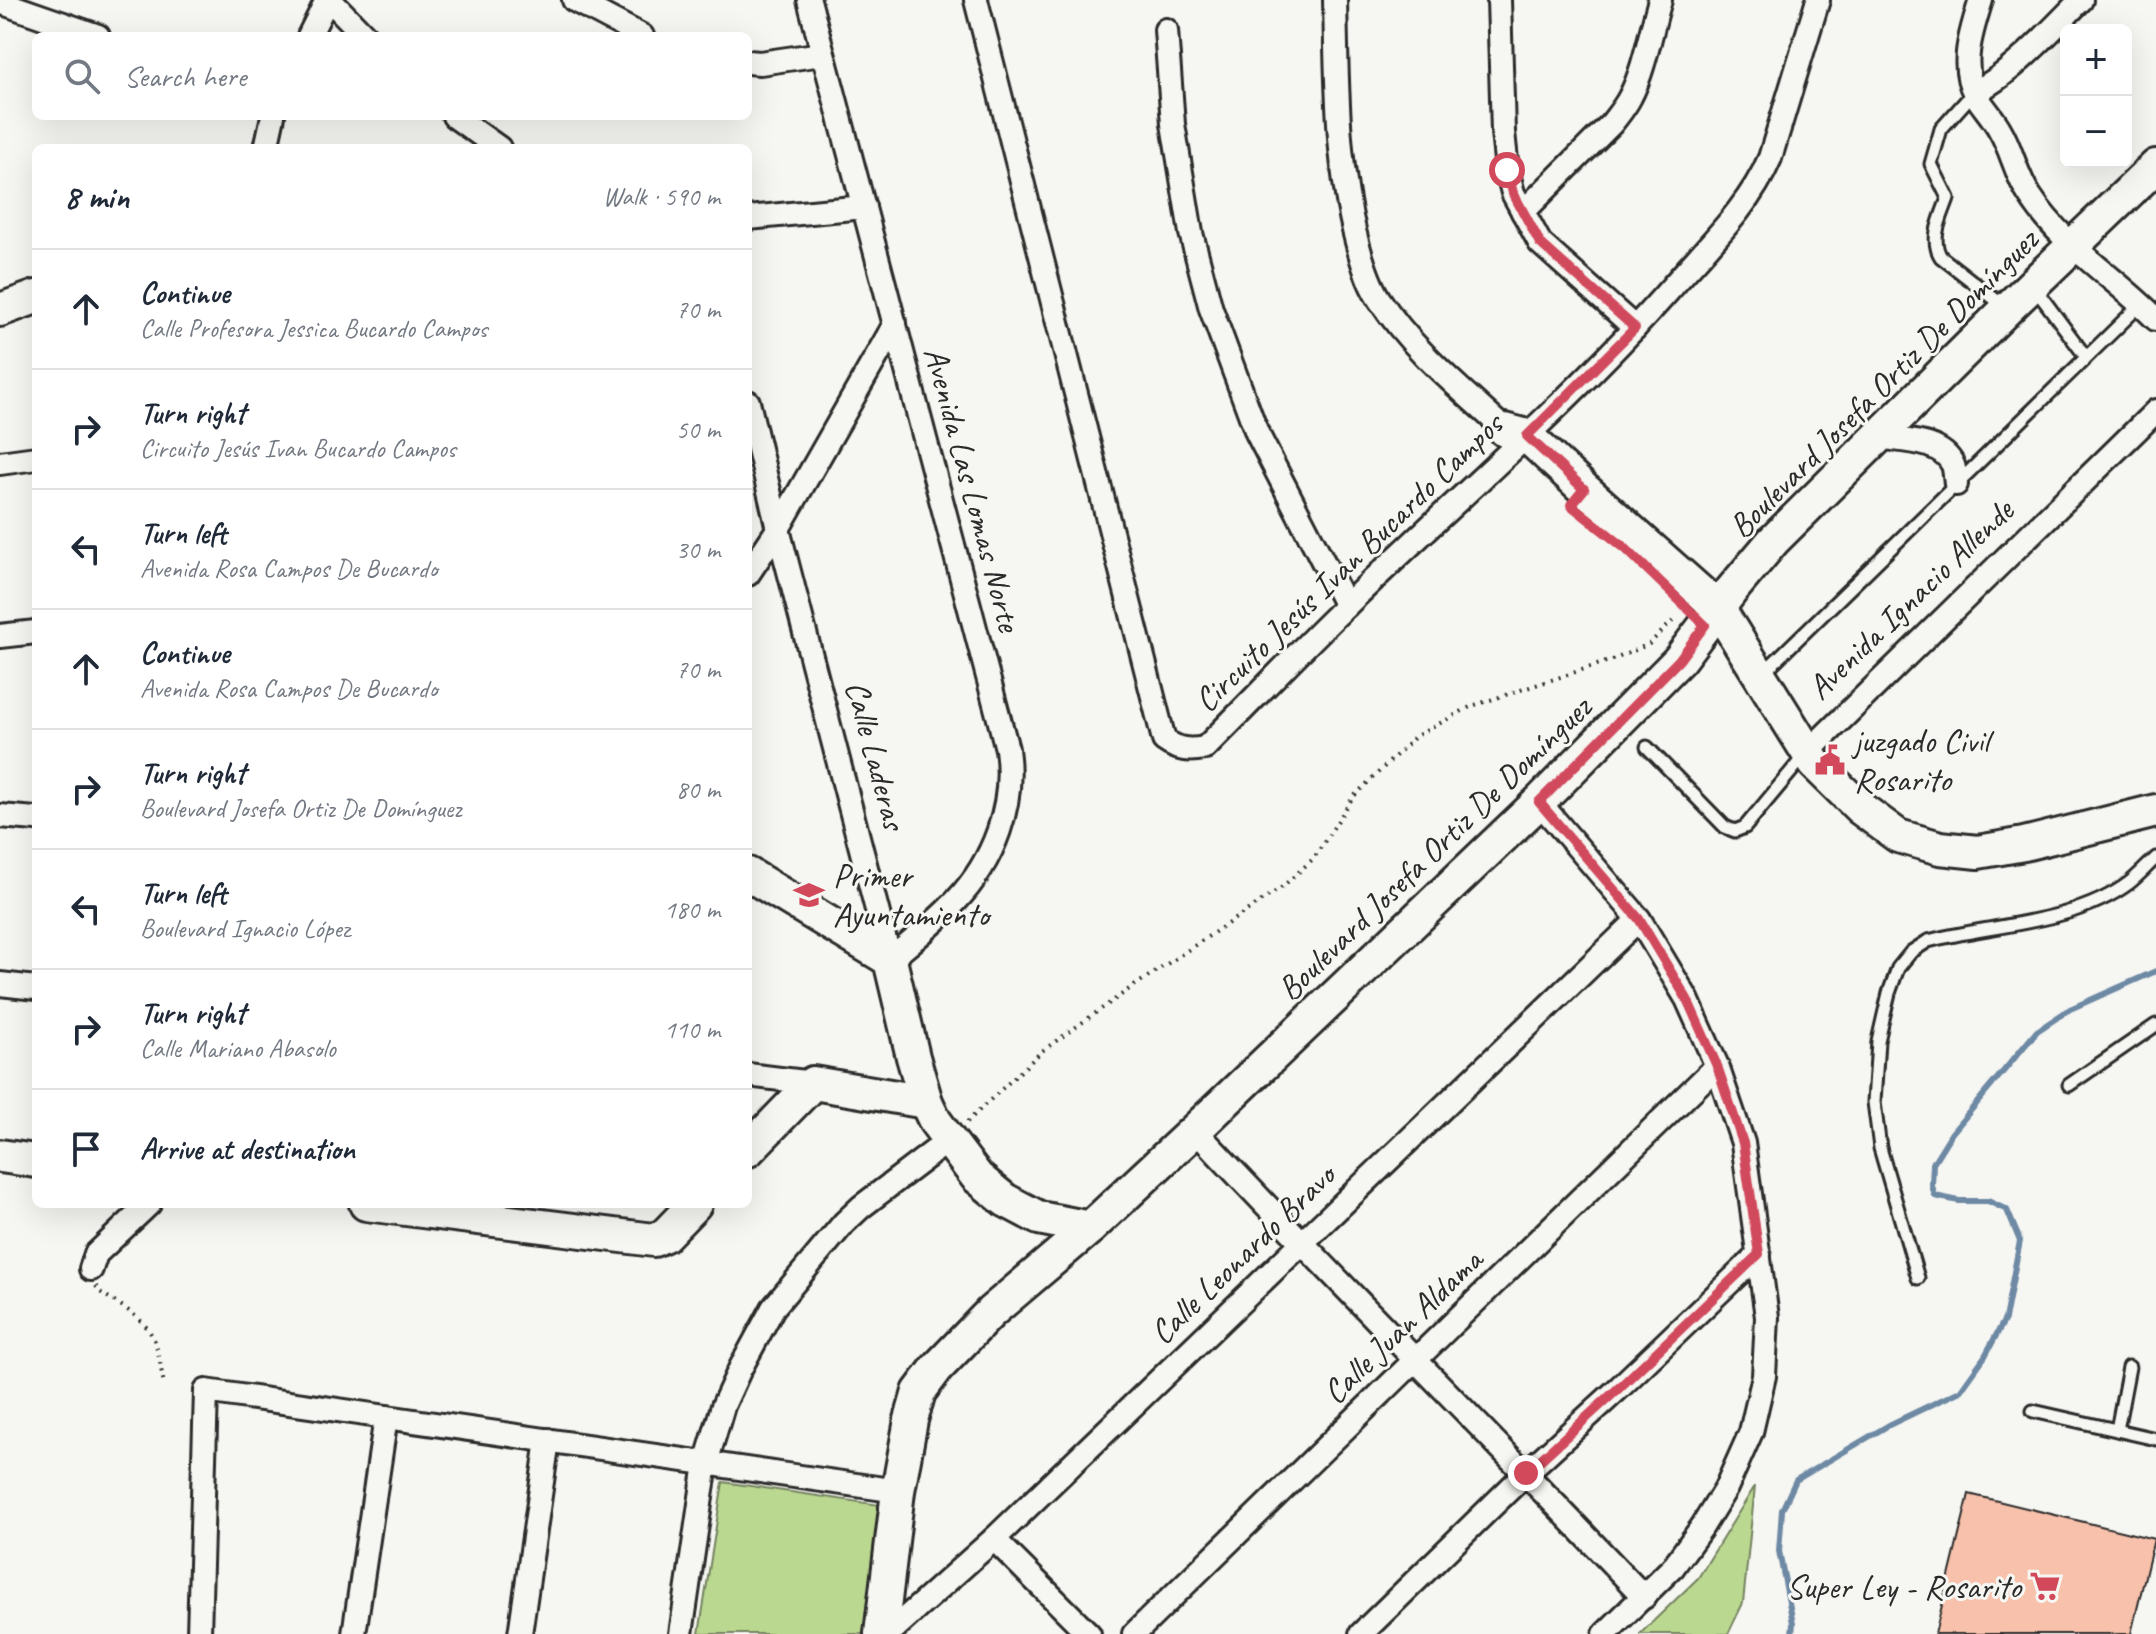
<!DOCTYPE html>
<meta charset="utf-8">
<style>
body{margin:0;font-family:Caveat,sans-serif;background:#f2f2f3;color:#1f2937}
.controls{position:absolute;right:24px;top:24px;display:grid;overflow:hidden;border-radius:12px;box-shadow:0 8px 32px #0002}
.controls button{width:72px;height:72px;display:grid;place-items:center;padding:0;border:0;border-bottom:2px solid #e0e1e3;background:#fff;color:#1f2937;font:40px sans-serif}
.stop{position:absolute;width:24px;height:24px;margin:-18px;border:6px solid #d1495b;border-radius:50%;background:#fff}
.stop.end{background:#d1495b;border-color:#fff;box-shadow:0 2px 8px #0008}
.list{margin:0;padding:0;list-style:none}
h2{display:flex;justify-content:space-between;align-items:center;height:104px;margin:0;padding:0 32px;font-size:34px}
h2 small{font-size:26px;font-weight:400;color:#747a83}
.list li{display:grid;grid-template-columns:52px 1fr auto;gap:24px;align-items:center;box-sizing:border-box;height:120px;padding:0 32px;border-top:2px solid #e0e1e3}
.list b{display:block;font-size:30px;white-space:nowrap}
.list p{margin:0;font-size:26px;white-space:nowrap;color:#747a83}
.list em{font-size:26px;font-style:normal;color:#747a83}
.icon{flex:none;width:44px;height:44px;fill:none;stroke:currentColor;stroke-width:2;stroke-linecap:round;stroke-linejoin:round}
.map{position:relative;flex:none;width:2156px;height:1634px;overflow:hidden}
.search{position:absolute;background:#fff;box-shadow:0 8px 32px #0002;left:32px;top:32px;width:720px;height:88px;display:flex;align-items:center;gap:20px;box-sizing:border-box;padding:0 28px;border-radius:12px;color:#747a83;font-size:30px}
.panel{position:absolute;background:#fff;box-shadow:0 8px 32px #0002;left:32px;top:144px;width:720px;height:1064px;border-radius:12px}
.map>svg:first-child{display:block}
.green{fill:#bbd891;stroke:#73825e;stroke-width:2}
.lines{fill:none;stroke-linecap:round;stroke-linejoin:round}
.stream{stroke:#6d89a4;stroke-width:6}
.building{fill:#f8c1ab;stroke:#2b2b2b;stroke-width:2}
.lane-casing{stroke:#2b2b2b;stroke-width:17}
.street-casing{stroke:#2b2b2b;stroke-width:28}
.secondary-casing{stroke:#2b2b2b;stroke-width:38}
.path{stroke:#2b2b2b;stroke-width:4;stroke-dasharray:2 6;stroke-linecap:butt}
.lane{stroke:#f6f6f2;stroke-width:11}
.street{stroke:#f6f6f2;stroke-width:22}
.secondary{stroke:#f6f6f2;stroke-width:32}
.route{stroke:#d1495b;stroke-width:10}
.labels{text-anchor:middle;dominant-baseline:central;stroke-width:6;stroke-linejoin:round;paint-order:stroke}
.street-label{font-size:34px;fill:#2b2b2b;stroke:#f6f6f2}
.poi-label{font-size:34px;fill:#2b2b2b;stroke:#f6f6f2;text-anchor:start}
</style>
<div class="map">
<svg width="2156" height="1634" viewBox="0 0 2156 1634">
<rect width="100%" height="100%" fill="#f6f6f2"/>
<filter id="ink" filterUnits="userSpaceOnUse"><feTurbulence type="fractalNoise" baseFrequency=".0125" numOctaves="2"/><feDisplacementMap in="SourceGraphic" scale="16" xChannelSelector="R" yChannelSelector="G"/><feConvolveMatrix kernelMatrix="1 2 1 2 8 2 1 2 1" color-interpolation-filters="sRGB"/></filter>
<g filter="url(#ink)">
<g class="green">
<polygon points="723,1482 887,1506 868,1634 699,1634"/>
<polygon points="1755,1486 1743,1603 1728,1634 1640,1634 1698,1578"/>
</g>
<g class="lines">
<polyline class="stream" points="1792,1634 1793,1623 1779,1551 1782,1510 1796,1480 1889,1425 1960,1391 1985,1356 2005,1319 2020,1241 2007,1210 1988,1201 1959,1201 1935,1196 1932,1186 1933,1163 1951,1134 2037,1031 2070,1009 2156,971"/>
</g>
<polygon class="building" points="1969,1494 2154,1539 2131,1634 1935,1634"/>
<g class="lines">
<g class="lane-casing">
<g id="lane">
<path d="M1974 92 1941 129 1931 164 1948 198C1942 216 1929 239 1941 257L2005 307"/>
<polyline points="2034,287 2086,357"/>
<polyline points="1762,674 2141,304"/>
<polyline points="1647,747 1725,827 1735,831 1745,827 1805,755"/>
<polyline points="2069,1085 2156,1025"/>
<path d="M1918 1278 1880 1148 1874 1102 1878 1041 1889 993 1898 968 1911 952 1928 941C1993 924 2074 924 2129 883 2138 876 2147 866 2156 858"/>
<polyline points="2033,1411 2156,1439"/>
<polyline points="2117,1430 2129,1367"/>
</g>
</g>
<g class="street-casing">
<g id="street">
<polyline points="330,0 365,36"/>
<polyline points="574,0 642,36"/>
<path d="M976 0 1164 740C1178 750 1188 751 1205 748 1252 701 1298 652 1346 606 1455 500 1571 402 1671 288 1706 247 1749 208 1770 158L1818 0"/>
<path d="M1335 0C1337 81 1336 163 1357 242 1362 261 1368 282 1379 299 1412 350 1461 389 1505 430"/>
<polyline points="1499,0 1503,132 1507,170 1513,193 1540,243 1635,328"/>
<path d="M1981 0C1972 30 1959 65 1975 94 1983 107 1993 117 2000 130 2012 150 2016 176 2030 196 2063 247 2115 277 2156 319"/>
<polyline points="0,2 98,36"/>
<polyline points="1166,30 1173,124 1191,233 1211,309 1257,433 1346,606"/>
<polyline points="309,36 327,0"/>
<polyline points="748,62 760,63 822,54"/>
<path d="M1974 92C2008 78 2054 27 2081 0"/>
<polyline points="454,116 499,148"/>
<polyline points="266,148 273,116"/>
<path d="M1523 212 1612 123C1618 115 1625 107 1630 97 1644 71 1651 30 1660 0"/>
<polyline points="748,218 864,207"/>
<path d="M748 402 778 529 890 960C912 941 935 923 955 902 994 861 1015 805 1007 749L809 0"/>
<path d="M1877 437C1901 441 1941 439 1953 465 1955 470 1955 478 1956 484"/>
<polyline points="0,463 36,458"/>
<polyline points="748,574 778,529 895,324"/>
<polyline points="0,636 36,632"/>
<polyline points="1808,752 2156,411"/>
<polyline points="1539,802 1639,919 1687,999 1717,1066 1743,1143 1767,1317 1764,1376 1751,1432 1726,1488 1702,1527 1673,1567 1605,1634"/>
<polyline points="0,816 36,819"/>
<polyline points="0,984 36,988"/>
<polyline points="748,1075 813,1083"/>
<path d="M1195 1130C1343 1288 1495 1440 1644 1597"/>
<polyline points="91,1269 96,1254 149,1204"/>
<polyline points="994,1539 1089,1634"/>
<polyline points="199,1634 206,1391 898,1491"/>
<polyline points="354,1634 386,1417"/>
<polyline points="520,1634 548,1440"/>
<polyline points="681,1634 706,1463 723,1406 740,1369 773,1308 844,1223 861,1207 949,1140"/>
<polyline points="888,1634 994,1539 1639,919"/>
<polyline points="1134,1634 1717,1066"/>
<polyline points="1361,1634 1526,1473 1620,1387 1759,1254"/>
</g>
</g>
<g class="secondary-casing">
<g id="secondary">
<polyline points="0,310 36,297"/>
<polyline points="1505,430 1527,436 1584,489 1718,608 1815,764 1860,808 1898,836 1940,848 1978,852 2024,844 2156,811"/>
<polyline points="748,874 890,960 913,1057 926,1102 935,1121 949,1140 977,1177 1005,1200 1039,1218 1090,1228"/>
<polyline points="748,1150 813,1083 926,1102"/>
<polyline points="0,1156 36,1161"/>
<polyline points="366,1204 654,1240 665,1235 695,1204"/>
<polyline points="881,1634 898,1491 911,1420 919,1392 937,1368 991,1312 1090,1228 1195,1130 1539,802 1679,660 1731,591 1773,541 2007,309 2156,166"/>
</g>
</g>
<g class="path">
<polyline points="967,1122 1042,1051 1128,990 1281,888 1314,858 1353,797 1416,736 1472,706 1615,659 1649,644 1677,617"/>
<path d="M96 1286 100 1292C121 1306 148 1319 156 1345 160 1358 161 1371 164 1384"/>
</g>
<use href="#lane" class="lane"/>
<use href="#street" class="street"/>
<use href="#secondary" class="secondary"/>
</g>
</g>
<g class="lines" filter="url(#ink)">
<polyline class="route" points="1507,170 1513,193 1540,243 1635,328 1527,436 1584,489 1571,505 1625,548 1705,625 1679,660 1539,802 1639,919 1687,999 1717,1066 1743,1143 1759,1254 1620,1387 1526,1473"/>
</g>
<defs>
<g id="civic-bare" transform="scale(2.4)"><path d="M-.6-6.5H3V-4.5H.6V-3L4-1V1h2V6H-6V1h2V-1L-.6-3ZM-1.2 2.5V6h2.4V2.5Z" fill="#d1495b" stroke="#f6f6f2" stroke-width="2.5" paint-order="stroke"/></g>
<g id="school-bare" transform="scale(2.4)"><path d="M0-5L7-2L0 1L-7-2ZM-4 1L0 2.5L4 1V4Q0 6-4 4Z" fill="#d1495b" stroke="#f6f6f2" stroke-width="2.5" paint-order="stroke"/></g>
<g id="supermarket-bare" transform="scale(2.4)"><path d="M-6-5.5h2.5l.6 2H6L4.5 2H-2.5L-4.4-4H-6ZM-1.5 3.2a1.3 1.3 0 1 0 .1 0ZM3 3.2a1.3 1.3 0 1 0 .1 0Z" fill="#d1495b" stroke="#f6f6f2" stroke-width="2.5" paint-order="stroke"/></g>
</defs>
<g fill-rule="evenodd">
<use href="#civic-bare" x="1830" y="760"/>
<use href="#school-bare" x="809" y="895"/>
<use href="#supermarket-bare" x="2045" y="1586"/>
</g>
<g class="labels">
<g class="street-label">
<text transform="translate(1883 383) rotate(-45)">Boulevard Josefa Ortiz De Domínguez</text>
<text transform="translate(973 489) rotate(75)">Avenida Las Lomas Norte</text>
<text transform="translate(1348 562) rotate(-44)">Circuito Jesús Ivan Bucardo Campos</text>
<text transform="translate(1910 599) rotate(-44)">Avenida Ignacio Allende</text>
<text transform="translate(876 755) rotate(75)">Calle Laderas</text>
<text transform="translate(1434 848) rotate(-44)">Boulevard Josefa Ortiz De Domínguez</text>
<text transform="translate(1242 1254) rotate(-44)">Calle Leonardo Bravo</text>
<text transform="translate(1402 1326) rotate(-44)">Calle Juan Aldama</text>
</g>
<g class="poi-label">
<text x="1854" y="740">juzgado Civil<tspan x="1854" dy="39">Rosarito</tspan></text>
<text x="833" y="875">Primer<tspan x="833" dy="39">Ayuntamiento</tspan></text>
<text x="2021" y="1586" text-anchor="end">Super Ley - Rosarito</text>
</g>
</g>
</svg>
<div class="controls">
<button>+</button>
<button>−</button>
</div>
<div class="stop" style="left:1507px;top:170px"></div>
<div class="stop end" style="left:1526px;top:1473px"></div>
<div class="search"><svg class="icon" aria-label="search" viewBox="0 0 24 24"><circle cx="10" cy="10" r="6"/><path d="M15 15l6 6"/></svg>Search here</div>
<section class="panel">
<h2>8 min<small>Walk · 590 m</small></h2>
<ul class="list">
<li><svg class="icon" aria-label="ahead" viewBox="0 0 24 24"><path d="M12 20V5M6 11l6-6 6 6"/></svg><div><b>Continue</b><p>Calle Profesora Jessica Bucardo Campos</p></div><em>70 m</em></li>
<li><svg class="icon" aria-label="right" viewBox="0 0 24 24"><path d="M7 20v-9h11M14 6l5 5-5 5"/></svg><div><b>Turn right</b><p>Circuito Jesús Ivan Bucardo Campos</p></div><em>50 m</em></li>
<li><svg class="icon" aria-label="left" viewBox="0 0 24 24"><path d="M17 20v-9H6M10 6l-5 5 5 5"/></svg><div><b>Turn left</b><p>Avenida Rosa Campos De Bucardo</p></div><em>30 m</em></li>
<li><svg class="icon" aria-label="ahead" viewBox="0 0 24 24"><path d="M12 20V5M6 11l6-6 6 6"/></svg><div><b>Continue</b><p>Avenida Rosa Campos De Bucardo</p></div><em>70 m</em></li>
<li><svg class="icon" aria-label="right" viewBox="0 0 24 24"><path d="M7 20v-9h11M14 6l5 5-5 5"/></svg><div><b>Turn right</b><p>Boulevard Josefa Ortiz De Domínguez</p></div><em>80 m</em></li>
<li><svg class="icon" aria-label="left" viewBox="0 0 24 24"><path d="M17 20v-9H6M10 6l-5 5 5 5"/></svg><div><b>Turn left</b><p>Boulevard Ignacio López</p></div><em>180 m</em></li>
<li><svg class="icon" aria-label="right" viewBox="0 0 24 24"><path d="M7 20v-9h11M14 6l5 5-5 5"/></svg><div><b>Turn right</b><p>Calle Mariano Abasolo</p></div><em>110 m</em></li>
<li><svg class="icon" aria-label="arrive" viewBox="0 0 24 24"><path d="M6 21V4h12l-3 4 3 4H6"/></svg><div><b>Arrive at destination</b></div></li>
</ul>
</section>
</div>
